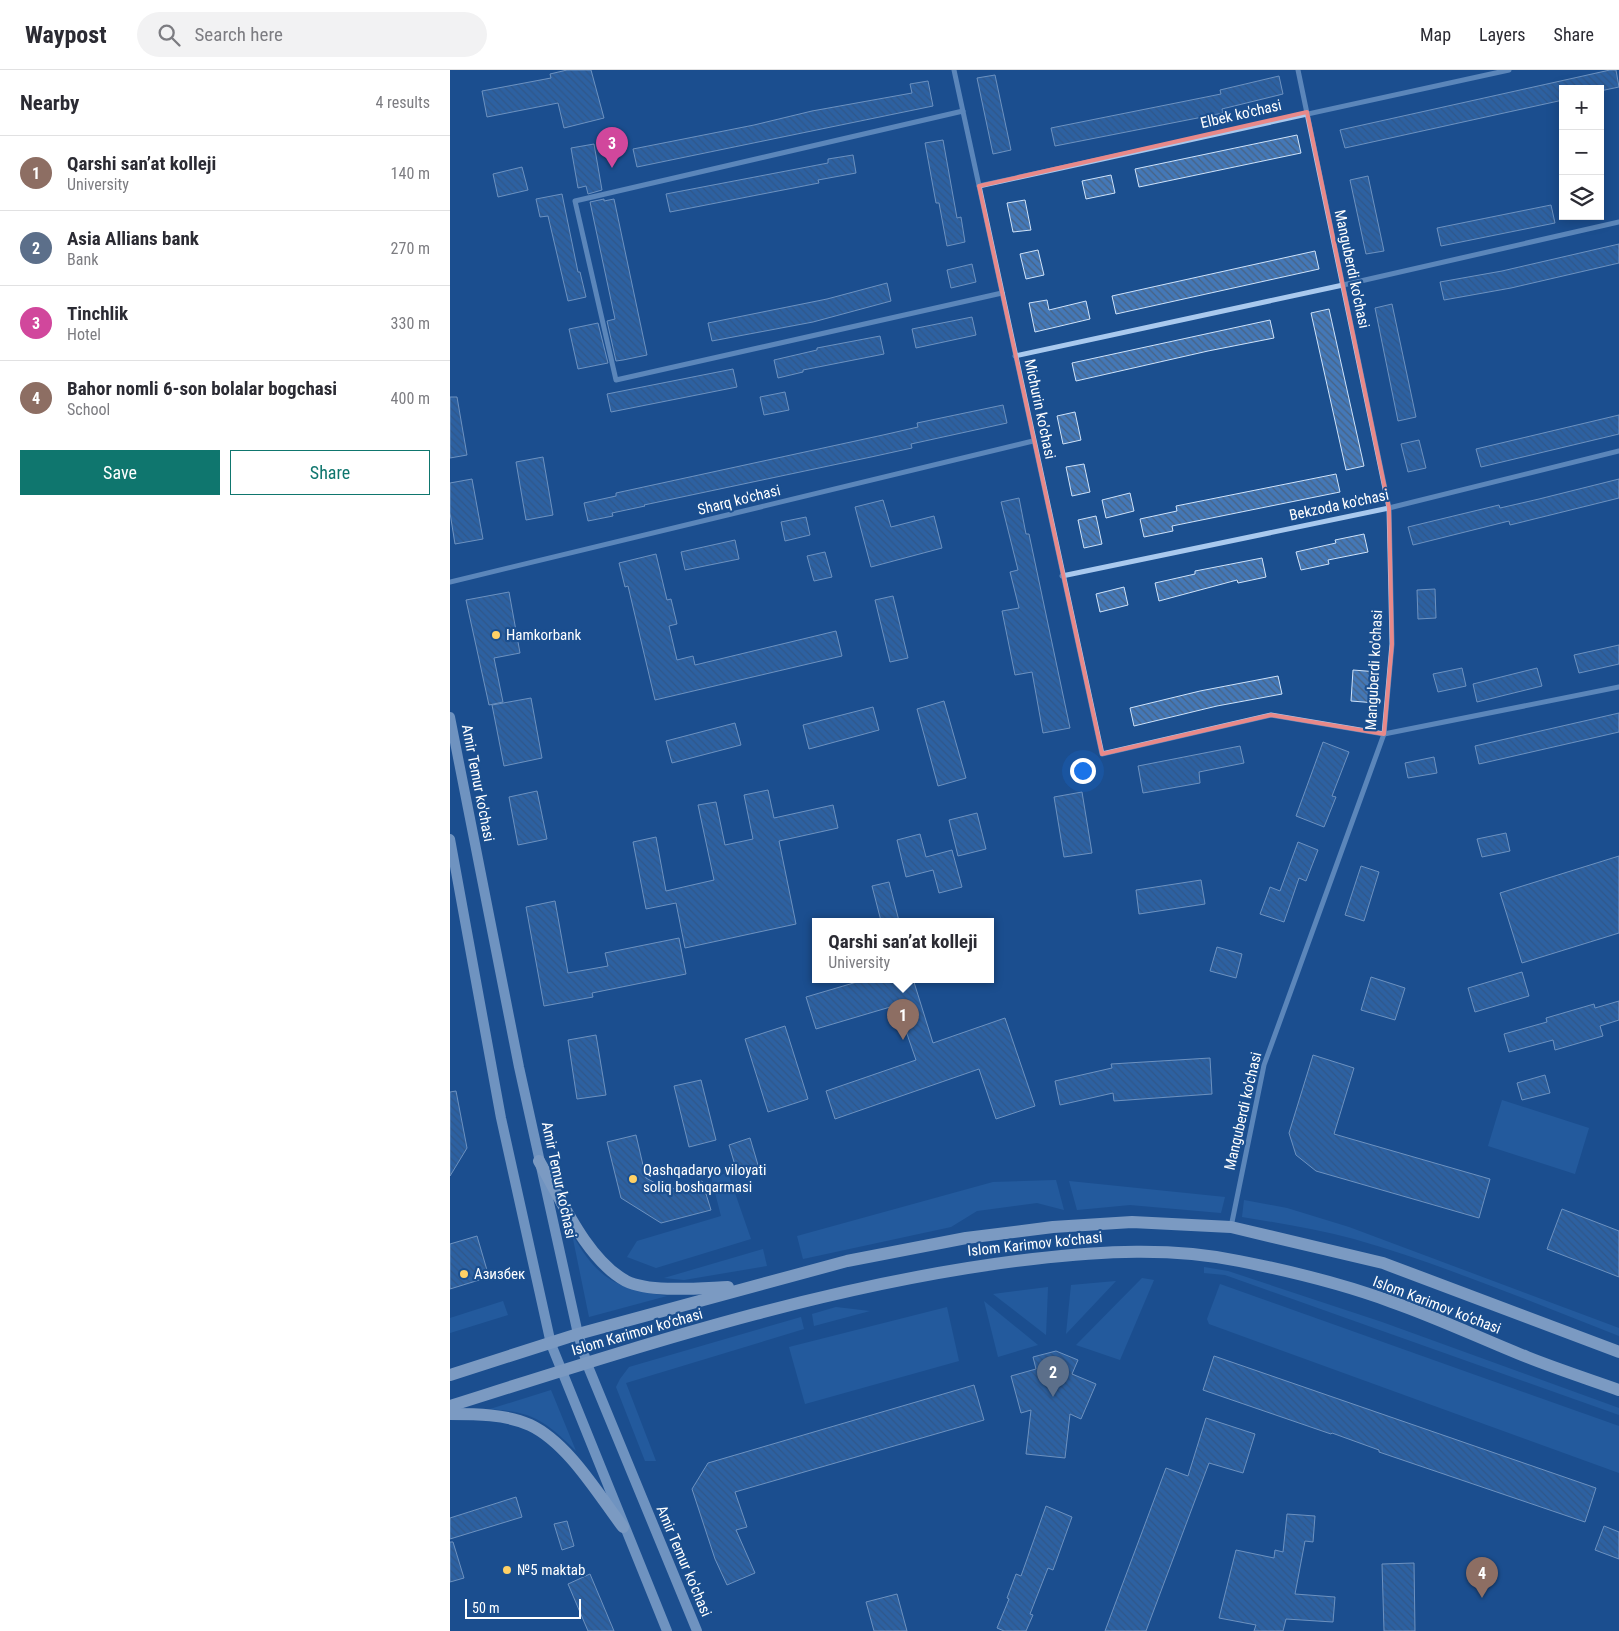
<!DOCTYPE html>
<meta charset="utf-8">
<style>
body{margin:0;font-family:"Roboto Condensed",sans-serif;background:#f2f2f3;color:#2b2b33}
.controls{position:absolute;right:15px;top:15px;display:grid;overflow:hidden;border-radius:0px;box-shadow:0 2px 12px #0003}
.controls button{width:45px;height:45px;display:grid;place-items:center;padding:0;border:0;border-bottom:1px solid #e1e1e2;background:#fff;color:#2b2b33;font:25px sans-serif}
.scale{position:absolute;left:15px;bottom:12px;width:116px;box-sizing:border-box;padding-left:5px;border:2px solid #fff;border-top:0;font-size:14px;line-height:18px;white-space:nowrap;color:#fff;-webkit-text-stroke:4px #1b4f8f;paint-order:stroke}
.you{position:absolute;left:632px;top:700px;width:18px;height:18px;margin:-12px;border:4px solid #fff;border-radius:50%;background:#1a73e8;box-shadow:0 0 0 8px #1a73e833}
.badge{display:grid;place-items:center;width:32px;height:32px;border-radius:50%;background:#0f766e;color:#fff;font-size:16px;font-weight:700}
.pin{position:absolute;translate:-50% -41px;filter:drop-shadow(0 1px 2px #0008)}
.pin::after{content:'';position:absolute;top:26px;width:18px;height:15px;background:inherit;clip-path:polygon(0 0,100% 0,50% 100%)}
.popup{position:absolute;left:362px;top:848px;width:182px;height:65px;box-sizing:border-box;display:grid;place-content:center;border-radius:0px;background:#fff;filter:drop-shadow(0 1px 4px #0005);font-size:16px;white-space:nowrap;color:#7c7c81}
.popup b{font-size:19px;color:#2b2b33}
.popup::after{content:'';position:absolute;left:50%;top:100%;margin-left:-10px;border:10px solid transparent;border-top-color:#fff}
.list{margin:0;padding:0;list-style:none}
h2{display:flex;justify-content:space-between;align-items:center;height:65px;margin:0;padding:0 20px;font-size:21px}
h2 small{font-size:16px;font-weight:400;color:#7c7c81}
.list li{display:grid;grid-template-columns:32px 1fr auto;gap:15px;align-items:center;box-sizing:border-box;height:75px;padding:0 20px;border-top:1px solid #e1e1e2}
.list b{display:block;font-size:19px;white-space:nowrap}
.list p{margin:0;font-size:16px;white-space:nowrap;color:#7c7c81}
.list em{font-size:16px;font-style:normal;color:#7c7c81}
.actions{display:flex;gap:10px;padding:15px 20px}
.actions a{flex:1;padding:11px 0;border:1px solid #0f766e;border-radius:0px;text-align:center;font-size:18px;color:#0f766e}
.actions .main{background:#0f766e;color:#fff}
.icon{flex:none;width:28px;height:28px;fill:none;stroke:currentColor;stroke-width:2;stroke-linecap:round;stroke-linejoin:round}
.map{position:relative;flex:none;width:1169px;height:1561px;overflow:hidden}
header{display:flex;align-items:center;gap:30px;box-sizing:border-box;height:70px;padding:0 25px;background:#fff;border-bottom:1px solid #e1e1e2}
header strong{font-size:24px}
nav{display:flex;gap:28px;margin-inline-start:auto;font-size:18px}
.search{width:350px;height:45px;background:#f2f2f3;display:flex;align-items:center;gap:12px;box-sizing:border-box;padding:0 18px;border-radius:28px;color:#7c7c81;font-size:19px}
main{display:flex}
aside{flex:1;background:#fff}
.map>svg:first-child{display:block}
.grass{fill:#2e69ad}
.building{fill:url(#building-back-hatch);stroke:#cfe3fa}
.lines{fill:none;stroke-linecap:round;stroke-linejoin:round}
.street{stroke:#a9c9ee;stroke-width:5}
.secondary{stroke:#d6e6fa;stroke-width:10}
.primary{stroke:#f0f6ff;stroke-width:12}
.marked{fill:none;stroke:#e88989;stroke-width:4;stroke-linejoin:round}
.poi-dot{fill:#ffd166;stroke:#1b4f8f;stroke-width:2}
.labels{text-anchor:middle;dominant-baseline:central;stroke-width:4.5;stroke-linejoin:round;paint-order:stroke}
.street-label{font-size:15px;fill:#fff;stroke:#1b4f8f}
.poi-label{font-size:15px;fill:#fff;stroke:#1b4f8f;text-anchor:start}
</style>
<header>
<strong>Waypost</strong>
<div class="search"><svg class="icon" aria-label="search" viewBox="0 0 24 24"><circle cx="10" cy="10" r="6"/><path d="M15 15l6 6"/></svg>Search here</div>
<nav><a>Map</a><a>Layers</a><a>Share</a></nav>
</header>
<main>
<aside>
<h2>Nearby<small>4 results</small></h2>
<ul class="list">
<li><span class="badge" style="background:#8d6e63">1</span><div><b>Qarshi san’at kolleji</b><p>University</p></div><em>140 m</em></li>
<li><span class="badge" style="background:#5c6f8a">2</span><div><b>Asia Allians bank</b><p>Bank</p></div><em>270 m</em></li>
<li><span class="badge" style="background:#d1479c">3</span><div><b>Tinchlik</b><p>Hotel</p></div><em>330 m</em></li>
<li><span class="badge" style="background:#8d6e63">4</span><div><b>Bahor nomli 6-son bolalar bogchasi</b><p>School</p></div><em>400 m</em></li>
</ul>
<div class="actions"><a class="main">Save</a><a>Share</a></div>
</aside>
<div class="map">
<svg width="1169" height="1561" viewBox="0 0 1169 1561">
<defs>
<pattern id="building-back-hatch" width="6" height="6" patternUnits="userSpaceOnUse" patternTransform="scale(1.25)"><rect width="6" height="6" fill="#4478b7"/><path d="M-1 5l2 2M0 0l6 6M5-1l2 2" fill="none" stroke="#486282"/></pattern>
</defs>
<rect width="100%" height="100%" fill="#1b4f8f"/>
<g class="grass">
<polygon points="1052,1030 1139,1058 1125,1104 1038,1076"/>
<polygon points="278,1103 301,1169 206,1198 177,1187 187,1171 271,1146 261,1107"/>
<polygon points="606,1110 614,1140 587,1133 527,1141 501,1157 353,1189 347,1166 543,1112"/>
<polygon points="619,1111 775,1127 771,1143 680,1135 627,1140"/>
<path d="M794 1130 837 1138 899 1157 1169 1258V1266C1082 1232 994 1195 904 1169 867 1159 829 1153 792 1147Z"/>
<path d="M122 1164C148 1210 166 1218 217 1226L139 1247Z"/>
<polygon points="313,1179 317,1196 234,1210 214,1208"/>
<polygon points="754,1197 778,1201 932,1252 1169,1338 1169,1345 775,1205 754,1203"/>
<polygon points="692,1208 704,1210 670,1290 626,1275"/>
<polygon points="666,1211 616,1264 621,1215"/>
<polygon points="770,1214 1169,1356 1169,1403 759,1254 757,1249"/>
<polygon points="598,1217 596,1265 543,1224"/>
<polygon points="53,1231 58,1245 0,1263 0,1248"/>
<polygon points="534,1231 588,1275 548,1287"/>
<polygon points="386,1237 420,1241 364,1256 362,1244"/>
<polygon points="497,1237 509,1291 355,1334 339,1277"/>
<polygon points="351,1247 354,1259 176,1313 206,1391 195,1391 166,1317 170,1309 179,1297"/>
<path d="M101 1320 126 1381C95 1351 84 1342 40 1339Z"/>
</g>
<g class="building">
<polygon points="117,0 141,0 154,48 114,58 108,33 37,47 32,21 101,8 100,4"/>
<polygon points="1160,0 1166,0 1169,17 1150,21 1150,19 1113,19 1113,30 895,78 890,60"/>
<polygon points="545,5 561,80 543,84 527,8"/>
<polygon points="829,6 833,24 772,39 773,43 605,76 601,58 771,24 770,20"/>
<polygon points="478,11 483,36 187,97 183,79 304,55 362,41 462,23 460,14"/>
<polygon points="847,65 851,83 689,117 685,99"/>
<polygon points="493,70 507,148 511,147 515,172 497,176 489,133 486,133 475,73"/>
<polygon points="144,74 152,120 138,124 136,116 128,118 121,78"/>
<polygon points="403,85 406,103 368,110 369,113 220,142 216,124 378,93 378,89"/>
<polygon points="72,97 78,120 48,127 43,104"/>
<polygon points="661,105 665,123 636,129 632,111"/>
<polygon points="918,106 934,181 916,184 900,110"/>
<polygon points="112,124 128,202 130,202 136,227 118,231 98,146 90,147 86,129"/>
<polygon points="154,129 154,131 164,129 197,285 173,290 166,291 157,251 165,249 140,132"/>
<polygon points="575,130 581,160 563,162 557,133"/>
<polygon points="1101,135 1105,153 991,176 987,158"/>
<polygon points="1169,174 1169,193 1061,218 994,230 990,212 1052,201"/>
<polygon points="588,180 594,205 576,209 570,184"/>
<polygon points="865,181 869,199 666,244 662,226"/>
<polygon points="522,194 526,212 501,218 497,200"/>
<polygon points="437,213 441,231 363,252 262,271 258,253 377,229"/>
<polygon points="597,230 599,240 636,231 640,249 585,262 579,233"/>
<polygon points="942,234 966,347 948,351 925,238"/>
<polygon points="879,239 914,396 896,400 861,243"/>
<polygon points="522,247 526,265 466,278 462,259"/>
<polygon points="820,250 824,268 758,281 626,311 622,293"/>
<polygon points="148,253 158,293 128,299 119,259"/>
<polygon points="430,266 434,284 353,300 353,302 328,308 324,290 367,280 367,278"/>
<polygon points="283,299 287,317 161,342 157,324"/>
<polygon points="335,322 339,340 314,345 310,327"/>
<polygon points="0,327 7,327 17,385 0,388"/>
<polygon points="553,335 557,353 461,374 462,378 421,387 194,435 195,436 162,443 163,446 138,451 134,433 166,426 166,423 433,365 468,357 467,353"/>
<polygon points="625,342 631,370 613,374 607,346"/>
<polygon points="1169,345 1169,364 1031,397 1026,379"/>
<polygon points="969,370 976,398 958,402 951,374"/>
<polygon points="93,387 103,445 76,450 66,392"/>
<polygon points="634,394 640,422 622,426 616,397"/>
<polygon points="886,404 890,422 722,456 723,461 694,467 690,449 727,441 726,436"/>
<polygon points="22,409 33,469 5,474 0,443 0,413"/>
<polygon points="1169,409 1169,428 1060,455 1059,451 963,475 958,457 1049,435 1050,438 1089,429"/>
<polygon points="680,423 684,441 656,448 652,430"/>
<polygon points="569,428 576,464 579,464 620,658 593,663 582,602 565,605 552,541 569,538 560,502 568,500 551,432"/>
<polygon points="433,430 441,457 484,446 492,478 421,497 405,437"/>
<polygon points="646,446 652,474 634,478 628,450"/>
<polygon points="356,447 360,465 335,471 331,452"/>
<polygon points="914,464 918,482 878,490 879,494 851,500 846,482 886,473 885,470"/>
<polygon points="285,470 289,489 235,500 231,482"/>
<polygon points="375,482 382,507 364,511 357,486"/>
<polygon points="206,484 217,530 221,529 227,554 219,556 227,590 243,586 245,595 386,561 392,586 205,630 178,516 175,517 169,493"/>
<polygon points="812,488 816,507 788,513 787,510 709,531 705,513 745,504 745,501"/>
<polygon points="674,517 678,535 650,542 646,524"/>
<polygon points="985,519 986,548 968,549 967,520"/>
<polygon points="59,522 70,583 44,588 53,632 39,635 16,530"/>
<polygon points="443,526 458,588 440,592 425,530"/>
<polygon points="1169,575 1169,594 1129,603 1124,585"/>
<polygon points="1012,598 1016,616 988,622 983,604"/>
<polygon points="1087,598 1092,616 1027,632 1023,614"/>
<polygon points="903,600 928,602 926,633 901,631"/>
<polygon points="828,606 832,624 767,636 684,656 680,638 750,621"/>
<polygon points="81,628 92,688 54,696 42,635"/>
<polygon points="494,631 516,708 488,716 467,639"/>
<polygon points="423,637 429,660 359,679 353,655"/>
<polygon points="1169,643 1169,662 1029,694 1025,676"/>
<polygon points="285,653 291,675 222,693 216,671"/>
<polygon points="873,672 899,682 882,726 886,727 874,757 846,746"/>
<polygon points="790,676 794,693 749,702 750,713 693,723 688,696"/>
<polygon points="984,687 987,703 958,708 955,693"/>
<polygon points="318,720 324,748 383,735 388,758 329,771 346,854 235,878 226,833 196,839 183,772 206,767 216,821 264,810 248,735 266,732 275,775 303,769 294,725"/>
<polygon points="87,721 97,769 68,775 59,727"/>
<polygon points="632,722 642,783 614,787 604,727"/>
<polygon points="527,743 536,779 508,786 499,750"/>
<polygon points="1056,763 1060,781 1032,787 1027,769"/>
<polygon points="470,764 476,787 502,780 512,817 489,823 483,800 456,807 447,770"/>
<polygon points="848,772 868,780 856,811 849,808 834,852 810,844 820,817 830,821"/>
<polygon points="1169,786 1169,863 1072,893 1050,823"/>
<polygon points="911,796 929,802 914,851 895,845"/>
<polygon points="751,810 755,834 689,844 686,820"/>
<polygon points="439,812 449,851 431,851 422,816"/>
<polygon points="105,831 118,903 158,896 155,883 229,868 236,904 142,923 143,927 94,936 76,837"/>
<polygon points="767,877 792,884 786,908 760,901"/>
<polygon points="1072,902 1079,926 1025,942 1018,918"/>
<polygon points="921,907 955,918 945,950 911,940"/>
<polygon points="417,909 463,909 483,973 555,948 585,1036 546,1049 529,999 385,1049 376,1021 466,990 447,935 366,959 356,927"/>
<polygon points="1169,931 1169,950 1150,956 1153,966 1105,980 1103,970 1059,982 1054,964 1097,952 1096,948 1144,934 1145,938"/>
<polygon points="335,956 358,1029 318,1042 295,969"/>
<polygon points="146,965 156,1025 127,1029 118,970"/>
<polygon points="863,985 904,998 884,1064 1040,1109 1029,1148 866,1101 846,1085 839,1063"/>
<polygon points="760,988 762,1024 664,1031 663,1023 610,1035 605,1011 662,998 661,994"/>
<polygon points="1095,1005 1100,1023 1072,1030 1067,1013"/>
<polygon points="251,1010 266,1070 239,1077 224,1016"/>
<polygon points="6,1021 17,1078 0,1106 0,1022"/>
<polygon points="186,1065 196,1108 218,1120 252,1111 261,1140 211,1153 171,1128 157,1072"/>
<polygon points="300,1068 308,1095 287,1102 279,1075"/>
<polygon points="1112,1139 1169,1161 1169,1207 1097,1179"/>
<polygon points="27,1166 39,1207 0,1219 0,1174"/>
<polygon points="606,1281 628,1290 622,1304 646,1314 631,1349 620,1344 615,1388 576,1384 581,1340 571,1343 561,1306 586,1299 583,1287"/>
<polygon points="764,1286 1146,1418 1135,1452 929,1382 929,1380 882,1363 881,1364 753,1320"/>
<polygon points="524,1315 534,1350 285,1422 297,1457 286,1460 305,1503 277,1515 265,1489 242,1419 258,1393"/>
<polygon points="756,1348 805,1364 793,1403 759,1393 696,1561 655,1561 716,1398 738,1406"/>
<polygon points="66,1427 72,1447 0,1469 0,1448"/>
<polygon points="596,1436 622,1447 603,1500 598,1498 580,1544 583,1545 576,1561 554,1561 547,1558 559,1529 557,1528 566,1504 571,1506"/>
<polygon points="837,1444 865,1446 863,1472 855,1471 845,1524 885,1527 883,1552 836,1549 833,1561 804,1561 806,1555 769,1548 786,1480 824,1488 825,1480 833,1482"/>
<polygon points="117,1451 124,1476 112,1480 104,1454"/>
<polygon points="1154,1456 1169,1462 1169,1489 1145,1480"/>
<polygon points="0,1472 3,1472 14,1508 0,1512"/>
<polygon points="964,1493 965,1561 934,1561 932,1494"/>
<polygon points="140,1504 164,1561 138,1561 118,1514"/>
<polygon points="447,1524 457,1561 424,1561 416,1532"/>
</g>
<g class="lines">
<g class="street">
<polyline points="504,0 652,684 821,645 934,664 1169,617"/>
<polyline points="513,41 125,131 166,310 552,223"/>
<polyline points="529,116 1059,0"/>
<polyline points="565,286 893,215 1169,152"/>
<polyline points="612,506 939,438 1169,381"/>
<polyline points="0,512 583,371"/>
<polyline points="781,1157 814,995 934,664 942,574 939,438 848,0"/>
</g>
<g class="secondary">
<polyline points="0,647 69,997 128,1264 137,1294 247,1561"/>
<polyline points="0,769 51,1048 101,1274 217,1561"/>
</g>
<g class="primary">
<path d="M89 1091C111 1129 136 1189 176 1211 200 1223 251 1218 278 1217"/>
<polyline points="0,1305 128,1264 397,1191 516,1168 603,1157 682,1152 781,1157 933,1193 1169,1282"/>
<path d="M0 1336C190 1276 384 1212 583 1189 651 1181 722 1177 789 1191 840 1201 893 1214 942 1232 988 1248 1032 1269 1077 1287 1107 1299 1138 1309 1169 1320"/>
<path d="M0 1344C25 1344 56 1344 80 1355 118 1373 148 1424 173 1457"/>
</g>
</g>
<path d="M0 0H1169V1561H0ZM857 42 939 438 942 574 934 664 821 645 652 684 529 116Z" fill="#1b4f8f" fill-opacity=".55" fill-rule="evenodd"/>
<path class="marked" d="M857 42 939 438 942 574 934 664 821 645 652 684 529 116Z"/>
<g class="poi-dot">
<circle cx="46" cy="565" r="5"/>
<circle cx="183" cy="1109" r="5"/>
<circle cx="14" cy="1204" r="5"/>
<circle cx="57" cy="1500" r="5"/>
</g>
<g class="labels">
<g class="street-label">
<text transform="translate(791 44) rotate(-13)">Elbek ko'chasi</text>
<text transform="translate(902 199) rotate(78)">Manguberdi ko'chasi</text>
<text transform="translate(590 339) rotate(78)">Michurin ko'chasi</text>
<text transform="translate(289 430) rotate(-14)">Sharq ko'chasi</text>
<text transform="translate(889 435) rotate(-12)">Bekzoda ko'chasi</text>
<text transform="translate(924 600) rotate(-87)">Manguberdi ko'chasi</text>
<text transform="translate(28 713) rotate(79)">Amir Temur ko'chasi</text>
<text transform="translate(793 1041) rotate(-77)">Manguberdi ko'chasi</text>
<text transform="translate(109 1110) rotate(78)">Amir Temur ko'chasi</text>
<text transform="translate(585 1174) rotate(-6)">Islom Karimov ko‘chasi</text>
<text transform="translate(987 1235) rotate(21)">Islom Karimov ko‘chasi</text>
<text transform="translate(187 1262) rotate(-16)">Islom Karimov ko‘chasi</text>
<text transform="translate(234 1491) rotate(67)">Amir Temur ko'chasi</text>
</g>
<g class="poi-label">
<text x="56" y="565">Hamkorbank</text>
<text x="193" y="1100">Qashqadaryo viloyati<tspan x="193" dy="17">soliq boshqarmasi</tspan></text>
<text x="24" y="1204">Азизбек</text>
<text x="67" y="1500">№5 maktab</text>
</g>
</g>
</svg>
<div class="controls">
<button>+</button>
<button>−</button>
<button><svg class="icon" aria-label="layers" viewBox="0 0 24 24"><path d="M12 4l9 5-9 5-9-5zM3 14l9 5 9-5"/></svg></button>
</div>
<div class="scale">50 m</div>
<div class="you"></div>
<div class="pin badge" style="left:453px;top:970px;background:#8d6e63">1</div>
<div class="popup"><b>Qarshi san’at kolleji</b>University</div>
<div class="pin badge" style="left:603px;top:1327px;background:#5c6f8a">2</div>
<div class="pin badge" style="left:162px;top:98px;background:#d1479c">3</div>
<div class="pin badge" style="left:1032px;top:1528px;background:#8d6e63">4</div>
</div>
</main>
